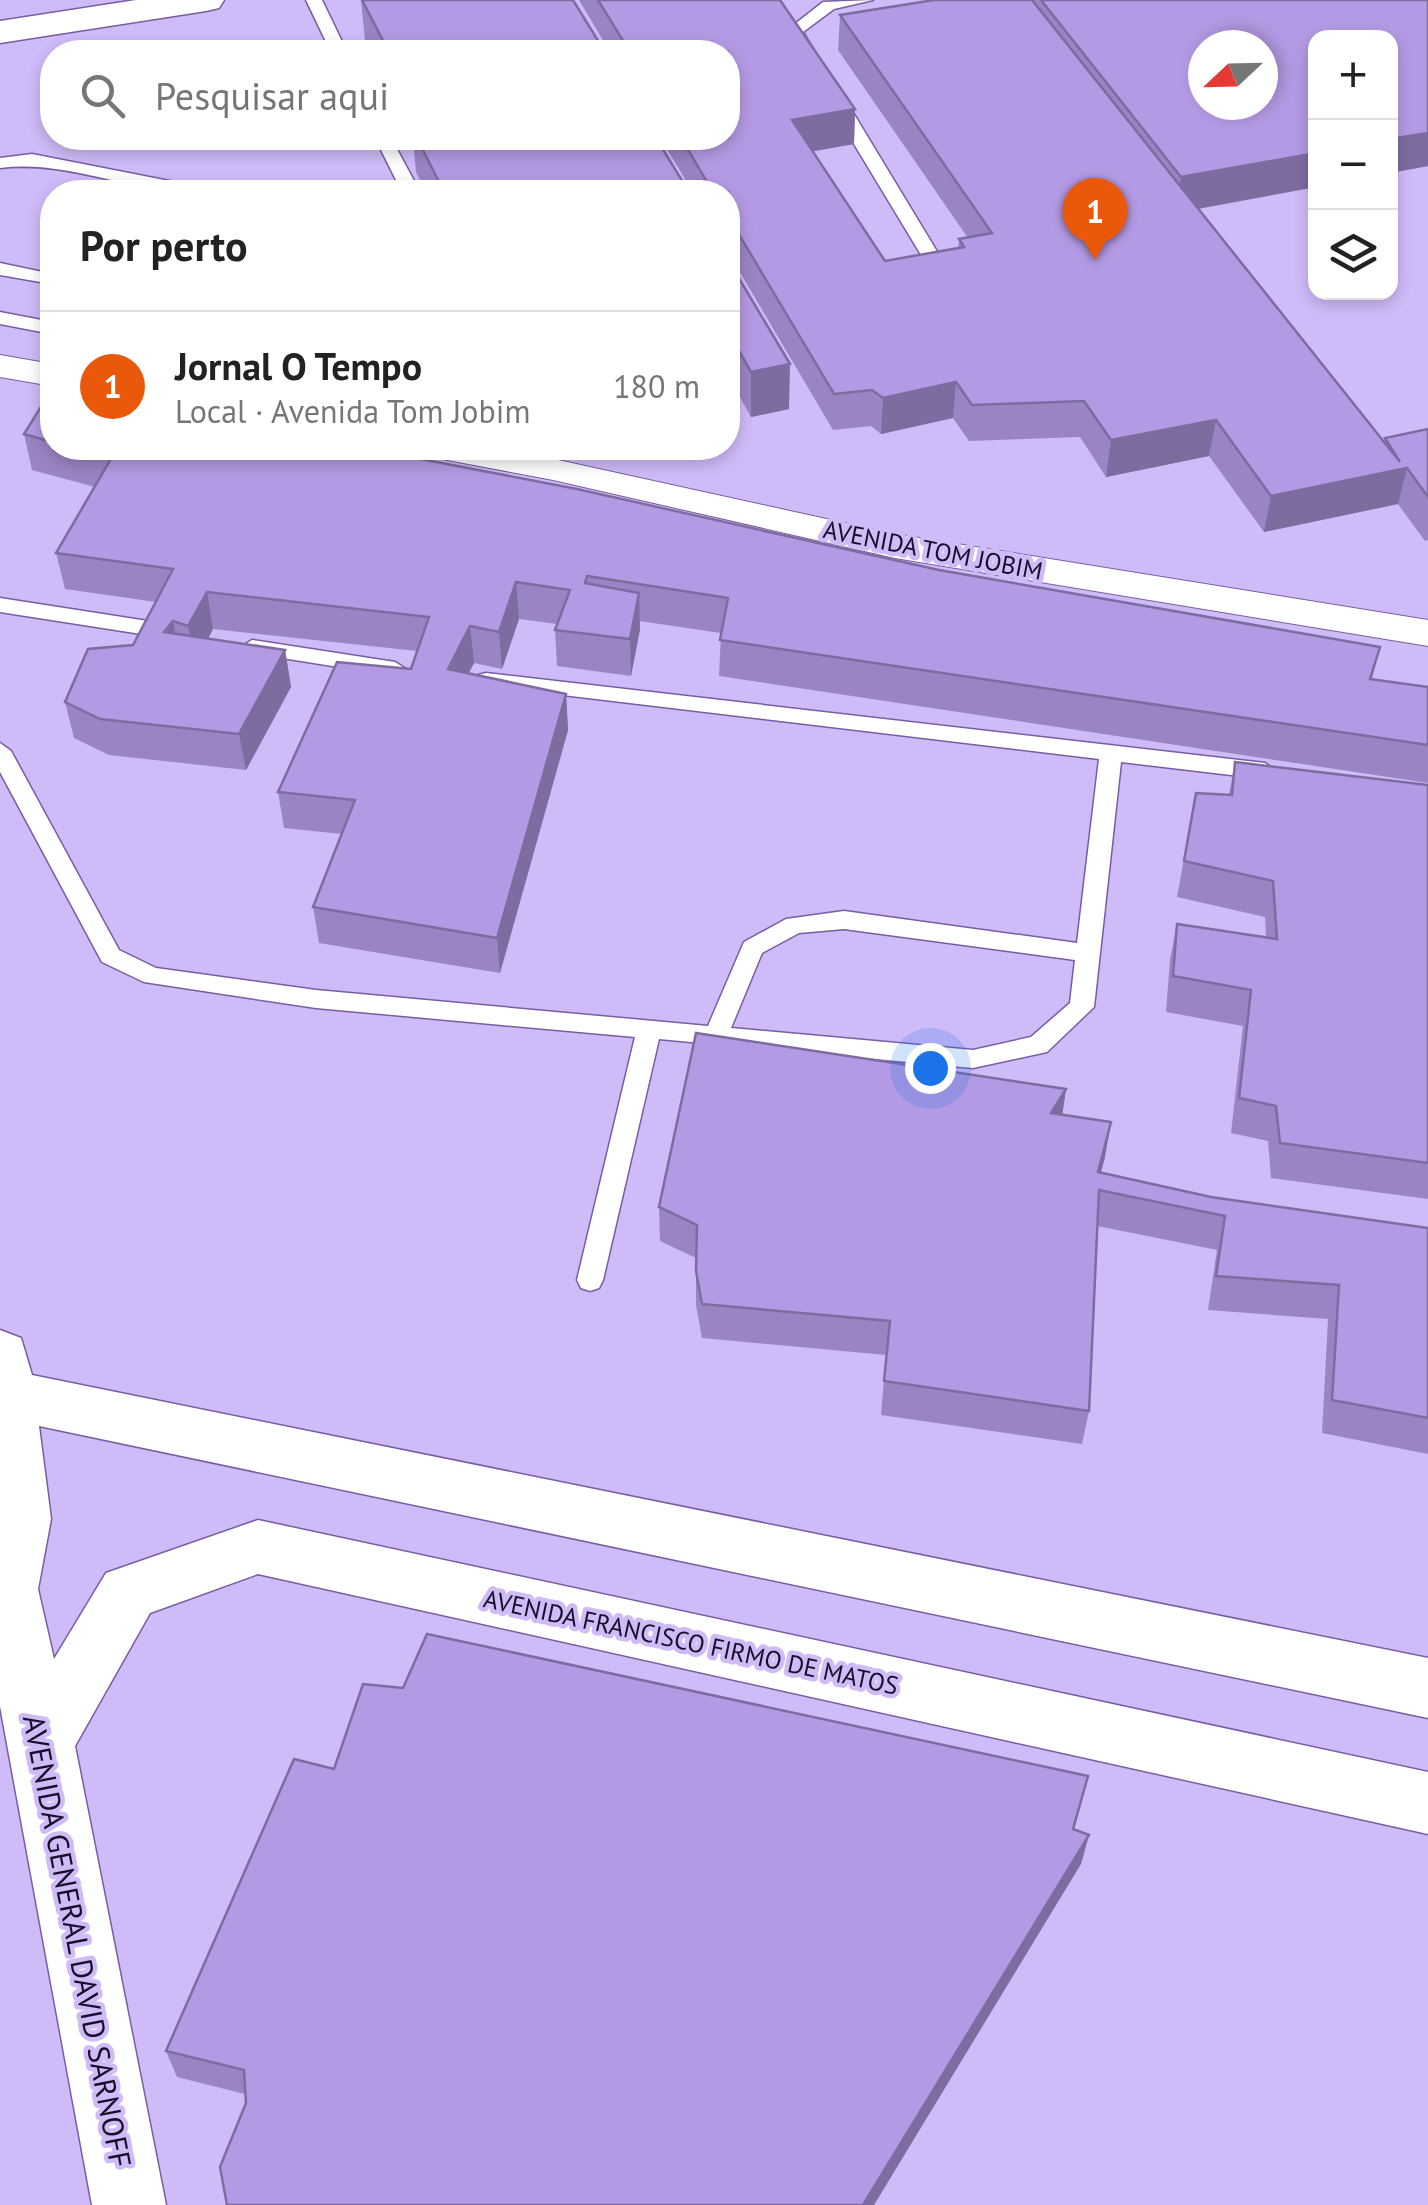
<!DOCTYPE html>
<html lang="pt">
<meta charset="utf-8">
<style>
body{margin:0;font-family:"PT Sans",sans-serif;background:#f2f2f2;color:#222}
.controls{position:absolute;right:30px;top:30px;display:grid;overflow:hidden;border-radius:20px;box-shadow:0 5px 15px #0003}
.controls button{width:90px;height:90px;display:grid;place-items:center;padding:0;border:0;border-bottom:2px solid #e0e0e0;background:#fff;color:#222;font:50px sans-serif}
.compass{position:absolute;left:1188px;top:30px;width:90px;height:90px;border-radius:50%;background:#fff;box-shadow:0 5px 15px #0003;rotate:248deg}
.you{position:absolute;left:930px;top:1068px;width:35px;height:35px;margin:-25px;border:8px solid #fff;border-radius:50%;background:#1a73e8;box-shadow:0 0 0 15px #1a73e833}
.badge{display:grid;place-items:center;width:65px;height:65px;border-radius:50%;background:#ea580c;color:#fff;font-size:32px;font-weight:700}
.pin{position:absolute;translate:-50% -82px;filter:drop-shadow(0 2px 5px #0008)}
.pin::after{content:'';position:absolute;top:52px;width:35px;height:30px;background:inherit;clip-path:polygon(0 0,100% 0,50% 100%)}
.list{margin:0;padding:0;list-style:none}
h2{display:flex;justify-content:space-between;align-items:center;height:130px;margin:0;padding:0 40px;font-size:42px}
h2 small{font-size:32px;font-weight:400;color:#767676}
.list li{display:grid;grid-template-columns:65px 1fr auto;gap:30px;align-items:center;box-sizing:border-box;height:150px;padding:0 40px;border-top:2px solid #e0e0e0}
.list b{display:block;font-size:38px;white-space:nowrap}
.list p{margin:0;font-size:32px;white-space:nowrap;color:#767676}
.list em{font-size:32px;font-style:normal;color:#767676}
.icon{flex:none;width:55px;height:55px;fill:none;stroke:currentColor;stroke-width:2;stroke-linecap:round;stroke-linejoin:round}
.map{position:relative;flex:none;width:1428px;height:2205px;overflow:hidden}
.search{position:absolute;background:#fff;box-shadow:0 5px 15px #0003;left:40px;top:40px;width:700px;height:110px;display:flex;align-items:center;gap:25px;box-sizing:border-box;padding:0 35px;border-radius:40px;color:#767676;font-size:38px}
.panel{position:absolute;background:#fff;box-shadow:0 5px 15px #0003;left:40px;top:180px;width:700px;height:280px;border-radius:40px}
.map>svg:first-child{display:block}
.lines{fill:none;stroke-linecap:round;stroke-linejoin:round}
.lane-casing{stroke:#775da3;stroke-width:3}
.street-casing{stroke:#775da3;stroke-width:2}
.secondary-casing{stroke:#775da3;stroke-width:3}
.lane{fill:#fff;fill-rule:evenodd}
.street{fill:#fff;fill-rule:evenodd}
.secondary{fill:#fff;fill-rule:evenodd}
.wall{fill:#9b84c4}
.shaded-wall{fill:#7e6ca0}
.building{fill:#b49ae4;stroke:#7e6ca0;stroke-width:2.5;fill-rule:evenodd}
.labels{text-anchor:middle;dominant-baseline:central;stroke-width:9;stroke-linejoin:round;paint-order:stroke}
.street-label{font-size:25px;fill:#190e2a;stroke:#d0bbf9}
.near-street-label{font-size:30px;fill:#190e2a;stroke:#d0bbf9}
</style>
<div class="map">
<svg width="1428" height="2205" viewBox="0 0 1428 2205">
<rect width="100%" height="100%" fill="#d0bbf9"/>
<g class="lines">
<g class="lane-casing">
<g id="lane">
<polygon points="306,0 322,0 347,52 331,52"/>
<polygon points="873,0 834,9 803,32 816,54 814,58 802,58 786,31 823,2"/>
<polygon points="831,97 846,101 947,268 945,272 938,274 929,268 828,101"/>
<polygon points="375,138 391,138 420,192 402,192"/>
<path d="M32 154 200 187 209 192C138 197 71 159 0 168V158Z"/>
<polygon points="0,263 52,274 52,284 0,275"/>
<polygon points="0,312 52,322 52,334 0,324"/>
<polygon points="532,448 552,448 563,468 560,472 546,472"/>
<polygon points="0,598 167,624 178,631 167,638 0,612"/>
<polygon points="252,640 395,662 406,669 395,676 244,652 241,647"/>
<path d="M486 673 1265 763 1276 771 1265 779 1121 762 1094 1007 1047 1052 973 1068 659 1039 603 1280 599 1288 590 1291 581 1288 577 1280 635 1037 316 1008 144 982 102 962 0 772V743L11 751 119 950 156 968 316 990 708 1026 744 942 786 919 844 911 1077 943 1099 759 478 685 475 680 478 675ZM844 929 1075 960 1070 1003 1031 1037 973 1050 731 1028 762 953 799 933Z"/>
</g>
</g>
<g class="street-casing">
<g id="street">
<polygon points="0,355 52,364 52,386 0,377"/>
<polygon points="423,448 503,448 895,534 1428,620 1428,646 895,558 553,480 442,459 429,456"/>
</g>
</g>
<g class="secondary-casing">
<g id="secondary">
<polygon points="136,0 224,0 219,8 206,11 0,43 0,21"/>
<polygon points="0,1330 21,1338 32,1375 1428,1658 1428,1718 39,1426 51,1519 38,1589 54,1659 106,1573 258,1520 1428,1772 1428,1834 258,1574 150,1613 75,1746 166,2205 92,2205 0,1706"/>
</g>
</g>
<use href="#lane" class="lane"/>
<use href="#street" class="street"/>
<use href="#secondary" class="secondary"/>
</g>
<g class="wall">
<polygon points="361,0 573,0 605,52 372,52 365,40"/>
<polygon points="579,0 780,0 855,109 854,144 813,151 885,261 958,248 959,239 968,238 838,50 840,15 935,0 1428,0 1428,166 1390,173 1390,38 1316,38 1316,187 1198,208 1384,442 1385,438 1428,429 1428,540 1425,541 1398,504 1264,532 1209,456 1106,477 1080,437 969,441 953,418 881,434 871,426 833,430 728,252 728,192 693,192 660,138 728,138 728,52 610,52"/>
<polygon points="413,138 656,138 689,192 426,192 416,172"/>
<polygon points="728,260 789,409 751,417 728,376"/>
<polygon points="52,389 52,448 364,448 939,570 1380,647 1372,679 1428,687 1428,783 719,676 721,633 639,621 640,629 631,676 557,666 555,630 557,624 519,619 502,669 474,663 468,673 566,694 568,730 500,973 319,943 313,907 342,834 284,828 278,792 411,669 417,651 213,629 208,639 285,650 291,687 246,770 109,755 74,738 65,702 133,645 156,602 65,589 56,553 95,487 32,470 24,434"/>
<polygon points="1235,762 1428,785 1428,1199 1271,1178 1268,1141 1231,1133 1243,1026 1166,1012 1170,960 1177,924 1266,937 1265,917 1177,897 1196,793 1229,795"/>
<polygon points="1066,1089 1062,1115 1105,1157 1100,1173 1211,1197 1428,1228 1428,1454 1322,1433 1328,1319 1208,1310 1217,1250 1097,1226 1089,1411 1082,1444 881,1415 886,1355 702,1338 696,1305 696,1258 660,1241 659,1207"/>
<polygon points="334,1769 1088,1776 1074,1829 1089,1835 1081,1864 246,2103 245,2094 177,2077 166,2051"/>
</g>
<g class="shaded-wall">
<polygon points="855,109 854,144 792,155 792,120"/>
<polygon points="1428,133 1428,166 1390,173 1390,139"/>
<polygon points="1316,153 1316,187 1176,213 1181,177"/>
<polygon points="790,364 789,409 751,417 751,372"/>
<polygon points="956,382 953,418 881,434 883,398"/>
<polygon points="1216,420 1209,456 1106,477 1111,440"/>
<polygon points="1407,468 1398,504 1264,532 1271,496"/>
<polygon points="516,582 519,619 502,669 499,632"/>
<polygon points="207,592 213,629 195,662 188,626"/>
<polygon points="639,593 640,629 631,676 630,639"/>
<polygon points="173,621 180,657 164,632"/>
<polygon points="470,626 474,663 452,706 448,669"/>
<polygon points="285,650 291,687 246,770 239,734"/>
<polygon points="566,694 568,730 500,973 497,938"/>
<polygon points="1066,1089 1061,1124 1051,1113"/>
<polygon points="1111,1122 1105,1157 1092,1207 1098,1172"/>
<polygon points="1089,1835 1081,1864 874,2205 863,2205"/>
</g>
<g class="building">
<polygon points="362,0 573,0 605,52 389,52"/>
<polygon points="598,0 780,0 855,109 792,120 885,261 964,247 959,239 992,233 840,15 934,0 1032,0 1400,462 1385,438 1428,429 1428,497 1407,468 1271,496 1216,420 1111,440 1084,401 972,405 956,382 883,398 872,390 834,394 728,216 728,192 713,192 681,138 728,138 728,52 630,52"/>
<path d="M1041 0H1428V133L1390 139V38H1316V153L1181 177ZM1203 45H1263V105H1203Z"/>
<polygon points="417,138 656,138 689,192 444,192"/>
<polygon points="728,260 790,364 751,372 728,331"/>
<polygon points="52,389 52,442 24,434"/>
<polygon points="75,448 364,448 577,489 939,570 1380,647 1370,679 1428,687 1428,745 720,640 728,598 587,576 585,583 639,593 630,639 555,630 570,590 516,582 499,632 470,626 448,669 566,694 497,938 313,907 355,800 278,792 337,662 411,669 429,617 207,592 188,626 173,621 164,632 285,650 239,734 100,719 65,702 88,649 133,645 173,569 56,553 112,457"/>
<polygon points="1235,762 1428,785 1428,1163 1280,1143 1276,1106 1239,1098 1251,990 1173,976 1177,924 1277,939 1273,881 1184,861 1196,793 1232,795"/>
<polygon points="696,1033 1066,1089 1051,1113 1111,1122 1098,1172 1211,1197 1428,1228 1428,1418 1332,1400 1339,1285 1216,1276 1225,1216 1099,1190 1089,1411 884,1381 890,1321 702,1304 696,1271 697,1225 659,1207"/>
<polygon points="427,1634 1088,1776 1073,1829 1089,1835 863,2205 227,2205 220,2167 246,2103 244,2070 166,2051 294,1759 334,1769 363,1684 403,1688"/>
</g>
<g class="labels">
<g class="street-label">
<text transform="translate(933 550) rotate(11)">AVENIDA TOM JOBIM</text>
<text transform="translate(691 1642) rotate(12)">AVENIDA FRANCISCO FIRMO DE MATOS</text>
</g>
<g class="near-street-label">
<text transform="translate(78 1941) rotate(79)">AVENIDA GENERAL DAVID SARNOFF</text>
</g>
</g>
</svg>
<div class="controls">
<button>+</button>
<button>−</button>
<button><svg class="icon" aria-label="layers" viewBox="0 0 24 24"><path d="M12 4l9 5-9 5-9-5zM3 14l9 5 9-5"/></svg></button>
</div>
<svg class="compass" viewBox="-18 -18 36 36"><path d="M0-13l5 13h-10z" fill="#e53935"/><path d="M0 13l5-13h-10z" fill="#767676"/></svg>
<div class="you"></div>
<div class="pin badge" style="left:1095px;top:260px">1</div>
<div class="search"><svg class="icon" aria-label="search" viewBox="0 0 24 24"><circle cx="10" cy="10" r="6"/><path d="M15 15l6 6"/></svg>Pesquisar aqui</div>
<section class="panel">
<h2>Por perto<small></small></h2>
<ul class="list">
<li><span class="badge">1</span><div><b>Jornal O Tempo</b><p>Local · Avenida Tom Jobim</p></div><em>180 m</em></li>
</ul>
</section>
</div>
